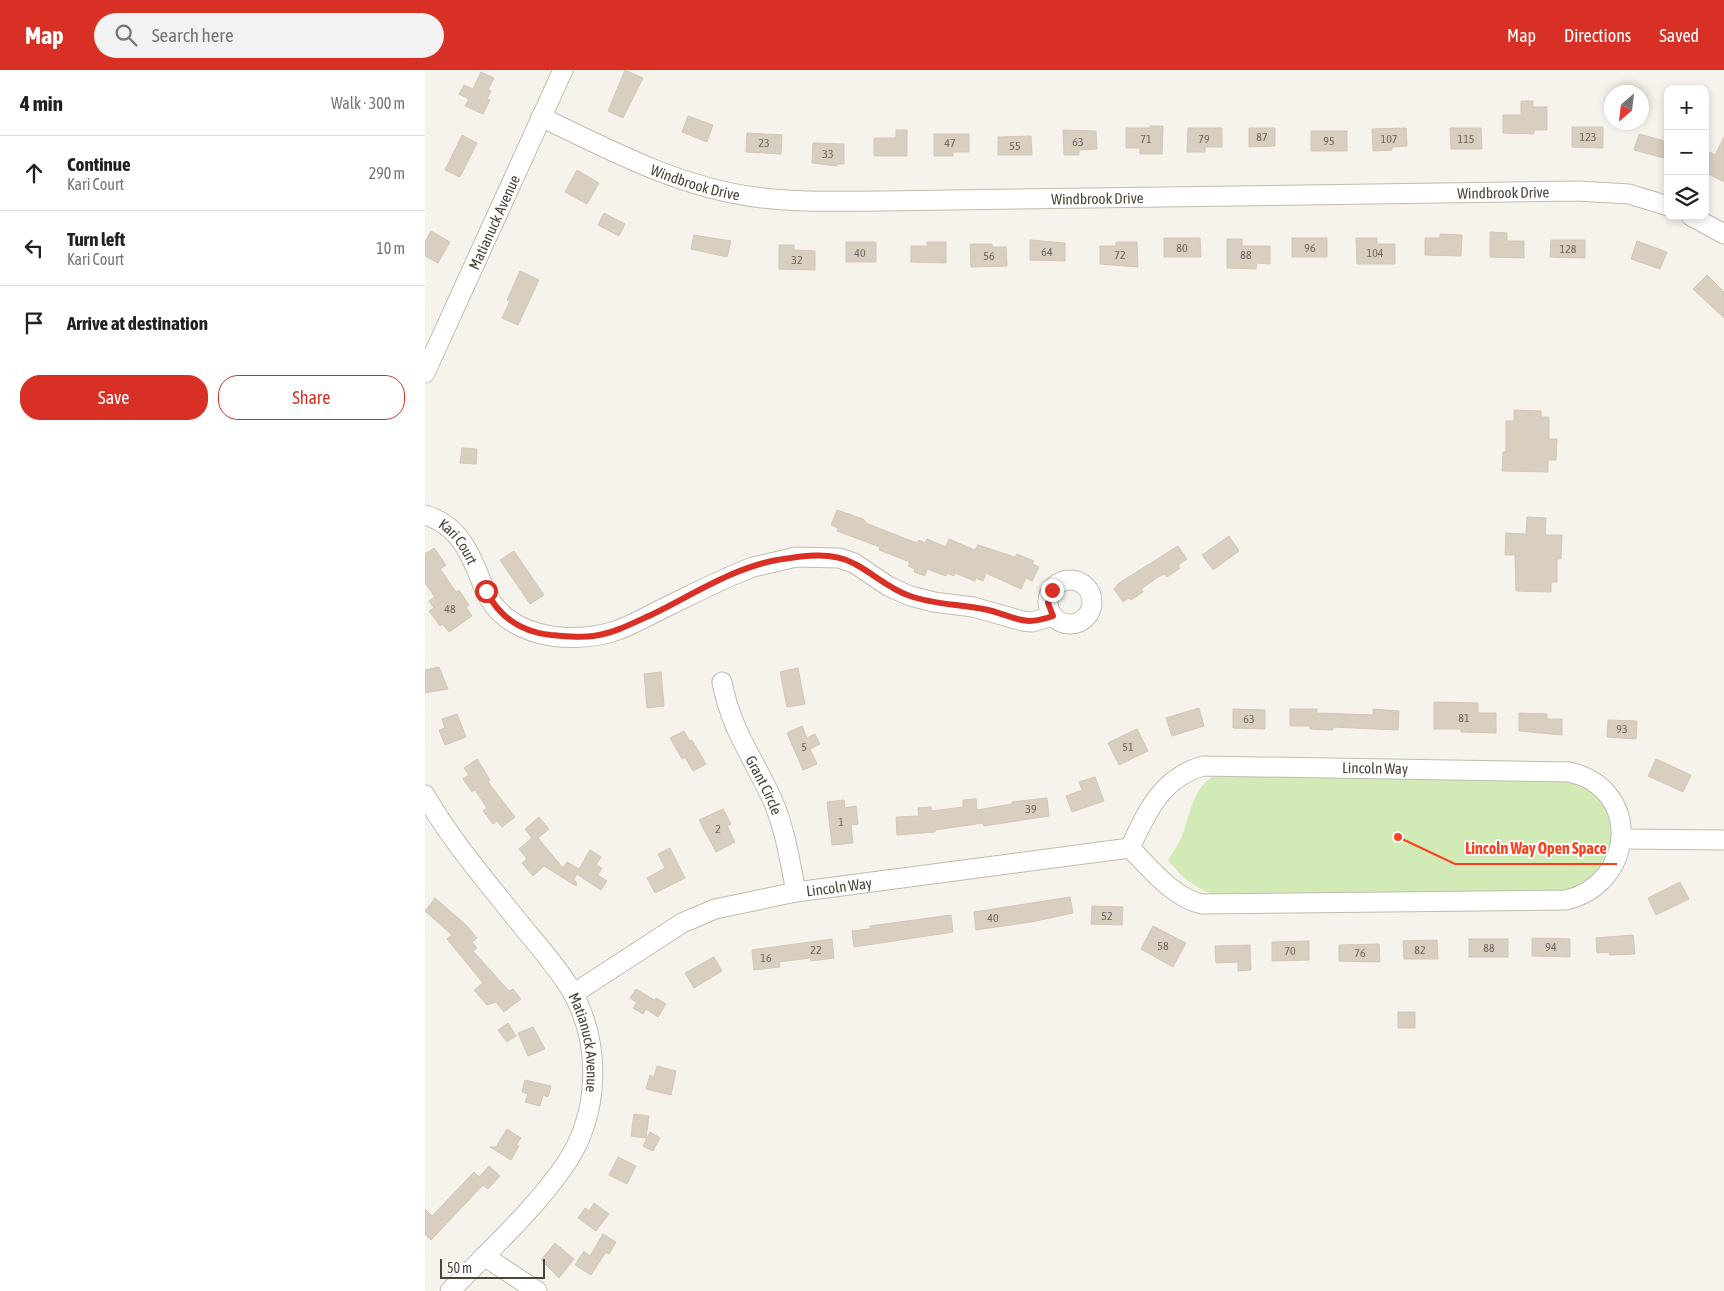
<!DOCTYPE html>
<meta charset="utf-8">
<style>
body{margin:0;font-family:"Asap Condensed",sans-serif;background:#f2f2f2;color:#202124}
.controls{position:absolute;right:15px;top:15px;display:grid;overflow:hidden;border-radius:10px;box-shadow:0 2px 8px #0003}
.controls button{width:45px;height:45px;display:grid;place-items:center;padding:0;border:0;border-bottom:1px solid #e0e0e0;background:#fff;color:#202124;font:25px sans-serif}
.compass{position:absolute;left:1179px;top:15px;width:45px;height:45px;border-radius:50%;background:#fff;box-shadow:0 2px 8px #0003;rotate:208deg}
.scale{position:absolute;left:15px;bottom:12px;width:105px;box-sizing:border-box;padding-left:5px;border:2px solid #4b4439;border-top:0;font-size:14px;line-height:18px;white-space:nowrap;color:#4b4439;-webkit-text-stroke:4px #fff;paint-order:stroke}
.stop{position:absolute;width:15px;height:15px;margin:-11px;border:4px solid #d93025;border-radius:50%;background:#fff}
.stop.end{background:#d93025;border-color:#fff;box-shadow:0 1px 5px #0008}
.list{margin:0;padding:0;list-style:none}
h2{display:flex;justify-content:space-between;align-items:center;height:65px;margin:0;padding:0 20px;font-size:21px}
h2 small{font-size:16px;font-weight:400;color:#757577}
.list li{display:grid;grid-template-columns:32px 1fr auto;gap:15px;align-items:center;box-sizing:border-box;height:75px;padding:0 20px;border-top:1px solid #e0e0e0}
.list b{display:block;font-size:19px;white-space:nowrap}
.list p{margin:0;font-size:16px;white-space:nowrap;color:#757577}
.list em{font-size:16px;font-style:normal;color:#757577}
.actions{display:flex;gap:10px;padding:15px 20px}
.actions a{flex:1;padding:11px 0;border:1px solid #d93025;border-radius:20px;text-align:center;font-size:18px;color:#d93025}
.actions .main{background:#d93025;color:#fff}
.icon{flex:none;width:28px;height:28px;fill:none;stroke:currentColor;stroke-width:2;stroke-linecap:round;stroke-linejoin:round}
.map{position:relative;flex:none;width:1299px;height:1221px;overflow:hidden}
header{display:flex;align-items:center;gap:30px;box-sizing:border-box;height:70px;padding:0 25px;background:#d93025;color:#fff}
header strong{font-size:24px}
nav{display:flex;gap:28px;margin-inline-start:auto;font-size:18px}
.search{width:350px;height:45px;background:#f2f2f2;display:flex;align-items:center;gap:12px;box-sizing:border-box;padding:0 18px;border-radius:28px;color:#757577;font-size:19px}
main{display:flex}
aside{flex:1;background:#fff}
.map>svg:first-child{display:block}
.green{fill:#d2eab5}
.building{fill:#d8cfc1;stroke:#d3c7b4}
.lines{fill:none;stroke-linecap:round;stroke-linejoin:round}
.minor-casing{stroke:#c2bbae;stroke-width:21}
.minor{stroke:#fff;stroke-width:19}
.route{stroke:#d93025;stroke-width:6}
.labels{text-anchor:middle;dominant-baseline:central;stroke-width:4;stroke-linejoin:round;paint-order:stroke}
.number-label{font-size:12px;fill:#6e675b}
.street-label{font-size:15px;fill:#4b4439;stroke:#fff}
.leader{fill:none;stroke:#fc3f1d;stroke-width:2}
.callout-dot{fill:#fc3f1d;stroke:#fff;stroke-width:2}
.callout-label{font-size:16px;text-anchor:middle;font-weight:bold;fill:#fc3f1d;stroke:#fff;stroke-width:4;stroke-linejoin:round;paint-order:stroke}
</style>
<header>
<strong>Map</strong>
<div class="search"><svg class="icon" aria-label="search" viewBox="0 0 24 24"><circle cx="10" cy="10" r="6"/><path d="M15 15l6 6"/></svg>Search here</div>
<nav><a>Map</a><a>Directions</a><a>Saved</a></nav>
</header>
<main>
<aside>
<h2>4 min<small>Walk · 300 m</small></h2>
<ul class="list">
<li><svg class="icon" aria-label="ahead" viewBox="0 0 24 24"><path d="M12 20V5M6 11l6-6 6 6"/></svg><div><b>Continue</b><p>Kari Court</p></div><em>290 m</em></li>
<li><svg class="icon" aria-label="left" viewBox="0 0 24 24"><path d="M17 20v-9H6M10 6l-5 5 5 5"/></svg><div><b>Turn left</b><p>Kari Court</p></div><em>10 m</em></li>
<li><svg class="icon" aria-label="arrive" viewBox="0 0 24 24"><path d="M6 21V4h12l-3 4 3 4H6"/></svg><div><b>Arrive at destination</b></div></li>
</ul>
<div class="actions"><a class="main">Save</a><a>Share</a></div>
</aside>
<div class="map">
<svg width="1299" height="1221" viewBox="0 0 1299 1221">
<rect width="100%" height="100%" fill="#f6f3ec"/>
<path class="green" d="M790 706 1138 710 1162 717 1179 734 1185 746 1188 777 1168 810 1135 823 787 824C768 817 755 805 743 790 748 782 753 775 757 766 764 749 769 713 790 706Z"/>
<g class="building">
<polygon points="200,0 218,8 198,48 183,41"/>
<polygon points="56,2 69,8 63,20 66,21 62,29 65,30 58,44 40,36 44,29 34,24 39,15 48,19"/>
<polygon points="1096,31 1108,31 1108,37 1122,37 1122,60 1109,60 1109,64 1078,63 1078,45 1096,45"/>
<polygon points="263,46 288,55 282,72 257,62"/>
<polygon points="725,56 738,56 737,84 715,84 715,78 701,78 701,58 725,58"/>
<polygon points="1147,57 1178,57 1178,78 1147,77"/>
<polygon points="763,58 797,58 797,77 780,77 780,82 762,82"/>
<polygon points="824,58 850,58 850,76 824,77"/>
<polygon points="981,58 982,76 967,77 967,80 948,81 947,59"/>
<polygon points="1025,58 1056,58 1057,79 1026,79"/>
<polygon points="471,60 482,60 482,86 449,86 449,68 471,68"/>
<polygon points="638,60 671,61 672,79 654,80 654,85 639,85"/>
<rect x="886" y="61" width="36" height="20"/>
<polygon points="322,63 357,65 356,84 321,82"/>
<polygon points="509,64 544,64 544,82 528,82 528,86 509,86"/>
<polygon points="1214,64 1243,72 1243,89 1209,80"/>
<polygon points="37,65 52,73 35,107 20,100"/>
<polygon points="606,66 607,85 573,85 573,67"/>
<polygon points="1299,67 1299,112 1280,102 1280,80 1290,85"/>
<polygon points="388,73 419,74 419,94 412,94 412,96 387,93"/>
<polygon points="152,100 174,113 162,134 140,122"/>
<polygon points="179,143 200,154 194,166 173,155"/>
<polygon points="6,161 25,172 13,193 0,186 0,172"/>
<polygon points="1065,162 1082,163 1082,171 1099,171 1099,188 1065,187"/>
<polygon points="1015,164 1037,165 1036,186 1000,185 1000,168 1015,168"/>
<polygon points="269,165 306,171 302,187 266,179"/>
<polygon points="739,168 775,168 776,187 739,187"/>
<rect x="867" y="168" width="35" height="19"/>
<polygon points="931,168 952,168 952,174 970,174 970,194 932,194"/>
<polygon points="802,169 817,169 817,176 845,176 845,194 832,193 831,199 802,198"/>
<polygon points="605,170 640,173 640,191 605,190"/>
<polygon points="1126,170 1160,170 1160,188 1125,187"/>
<polygon points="1212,171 1242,182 1235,199 1206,189"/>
<rect x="421" y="172" width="30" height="20"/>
<polygon points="502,172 521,172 521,193 486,192 486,176 502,176"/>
<polygon points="691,172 712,172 713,197 675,194 675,176 691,176"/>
<polygon points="545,174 567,174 567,177 581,177 582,196 546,197"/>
<polygon points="354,175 369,175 369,180 390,181 390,200 354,199"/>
<polygon points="95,201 114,210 93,255 77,248 85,231 82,230"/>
<polygon points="1282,205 1299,222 1299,248 1268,219"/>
<polygon points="1089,340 1116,341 1116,347 1124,347 1124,369 1132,369 1131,390 1123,390 1123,402 1077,401 1078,382 1081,382 1081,351 1089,351"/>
<polygon points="37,378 52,379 51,394 35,393"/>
<polygon points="412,440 438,449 443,454 492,473 494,470 500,473 502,469 521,477 524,469 550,480 553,475 590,487 592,484 609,491 607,494 614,497 607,511 601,508 596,519 561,503 558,511 551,508 550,511 530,503 529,506 522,503 521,506 502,499 500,506 489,502 490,499 483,496 485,492 454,480 455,477 412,461 413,458 406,455"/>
<polygon points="1102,447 1121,448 1120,465 1137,465 1136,489 1132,489 1132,512 1126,512 1126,522 1091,521 1090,485 1080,485 1081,463 1101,464"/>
<polygon points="804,466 814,481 788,500 777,485"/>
<polygon points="753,476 762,489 753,495 755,498 742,507 740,504 733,507 716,519 718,522 706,530 704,528 698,532 689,519 694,513"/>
<polygon points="9,478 21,495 15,499 31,522 34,520 44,535 41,537 47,546 24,562 18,554 15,556 4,541 9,538 4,531 10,527 0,513 0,484"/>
<polygon points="89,481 119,525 105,534 75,490"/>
<polygon points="14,597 23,619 0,623 0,600"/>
<polygon points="373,598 380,634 362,637 355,602"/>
<polygon points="236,602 239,636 222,638 219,604"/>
<polygon points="1009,632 1053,633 1053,643 1071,643 1071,663 1036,662 1036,659 1009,659"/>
<polygon points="774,638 779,656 747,666 741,648"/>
<polygon points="808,639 840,640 840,659 808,658"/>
<polygon points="865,639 892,639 892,643 948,645 948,639 974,641 973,660 908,657 908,660 885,659 885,656 865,656"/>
<polygon points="1094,643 1122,644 1122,649 1137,649 1137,665 1094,661"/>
<polygon points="32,644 41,667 20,675 14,660 20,658 17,649"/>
<polygon points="1183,650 1212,651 1211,669 1182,667"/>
<polygon points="377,656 382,668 390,664 395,674 385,679 392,694 378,700 362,663"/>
<polygon points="712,659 723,681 694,695 683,673"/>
<polygon points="259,661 265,671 267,670 281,694 268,701 260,687 257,689 245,668"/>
<polygon points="52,689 65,710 63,712 90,747 77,757 72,751 68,754 58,741 62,738 50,720 47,722 38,709 44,705 39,698"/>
<polygon points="1231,689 1266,705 1258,722 1223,706"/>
<polygon points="670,707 679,731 647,742 641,726 657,720 654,712"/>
<polygon points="622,728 624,746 559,756 558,753 510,760 510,762 472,765 471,747 494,746 493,738 506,737 507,741 538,737 538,730 551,729 552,740 587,734 587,732"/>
<polygon points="419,730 420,738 431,736 433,754 426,755 428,773 407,775 402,732"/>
<polygon points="298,739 306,754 302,756 310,772 291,782 274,750"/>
<polygon points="114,747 124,759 113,768 138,798 142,792 154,799 165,780 176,787 171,795 177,798 173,805 182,811 176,820 152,804 149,809 152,814 151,816 119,796 108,806 97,793 102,789 94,779 107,768 100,759"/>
<polygon points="245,778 260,808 230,823 222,808 240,798 233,784"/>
<polygon points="1255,812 1264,829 1231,845 1223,828"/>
<polygon points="645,827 648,843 606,852 551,860 549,842"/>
<polygon points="10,828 41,855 52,868 47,872 52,878 48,881 84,921 88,919 96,929 79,942 71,932 62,935 49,920 58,913 22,869 27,865 0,841"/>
<polygon points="667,836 698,837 697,855 666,854"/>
<polygon points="526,845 528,862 429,877 427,861 445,859 445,856"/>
<polygon points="728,856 761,873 748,897 716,879"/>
<polygon points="1208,865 1210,884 1184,885 1184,882 1172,883 1171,868"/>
<polygon points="1107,868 1145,869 1145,887 1107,886"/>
<polygon points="407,869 409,888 386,891 385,888 354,892 355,897 329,900 327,880"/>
<rect x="1044" y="869" width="39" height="18"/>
<polygon points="1012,870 1013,889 979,889 978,871"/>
<polygon points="884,871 884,890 847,891 847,872"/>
<polygon points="954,874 955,892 914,891 914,875"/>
<polygon points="825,875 826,900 813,901 813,892 791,893 790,876"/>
<polygon points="289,887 297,901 269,918 260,903"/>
<polygon points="211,919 229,930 231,928 241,934 233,947 221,939 218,944 208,938 212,933 205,928"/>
<rect x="973" y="942" width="17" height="16"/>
<polygon points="83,953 91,966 82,972 73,960"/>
<polygon points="108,957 120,979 103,986 93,963"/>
<polygon points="232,996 251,1001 246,1025 221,1019 225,1005 229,1007"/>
<polygon points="100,1010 126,1016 123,1027 118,1025 115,1036 100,1032 103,1024 97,1022"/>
<polygon points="209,1044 224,1046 221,1068 206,1066"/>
<polygon points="82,1059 96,1068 91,1075 94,1076 86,1090 65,1077 71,1077"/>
<polygon points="225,1062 235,1068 228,1081 218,1076"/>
<polygon points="193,1087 211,1096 202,1114 184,1105"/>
<polygon points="64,1096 75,1106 63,1119 58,1115 6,1170 0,1164 0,1139 7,1146 49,1102 54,1107"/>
<polygon points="169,1133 184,1144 171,1161 153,1148 160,1138 164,1141"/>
<polygon points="178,1164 191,1172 184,1184 181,1182 166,1205 150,1195 159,1181 165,1186"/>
<polygon points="130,1173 149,1189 134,1208 116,1190"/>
</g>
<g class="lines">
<g class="minor-casing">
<g id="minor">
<path id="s1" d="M116 47C185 80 253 117 330 127 373 133 416 131 459 131L1152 121 1204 124 1243 136"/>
<polyline points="1266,146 1299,164"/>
<path id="s2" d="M0 303 138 0"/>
<path id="s3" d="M0 445C35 455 47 487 59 518 79 567 142 575 187 562 204 557 219 548 235 540 266 525 296 509 328 497L371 487 414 488 429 493 463 516 485 526 509 532 548 537 598 551 607 552 628 546"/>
<circle cx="645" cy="532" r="22"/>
<path id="s4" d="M297 612C306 660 328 687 347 729 360 758 365 791 371 822"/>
<path d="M778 696 1144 702C1217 718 1211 813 1141 830L777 834C748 828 725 798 705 778 722 742 736 708 778 696Z"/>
<path id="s5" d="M0 725C27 772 63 813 97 856 115 878 135 900 149 925 176 977 174 1043 142 1092 113 1136 63 1182 25 1221"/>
<polyline points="1198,769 1299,770"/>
<path id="s6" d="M148 924 257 853 290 839 371 822 705 778"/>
<polyline points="59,1186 112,1221"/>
</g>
</g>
<use href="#minor" class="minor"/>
</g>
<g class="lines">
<path class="route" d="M61 521C75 548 96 562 126 565 140 566 154 568 168 566 190 563 208 553 228 544 267 525 308 498 352 490 377 486 407 481 430 494 449 504 464 519 485 526 510 535 537 534 563 540 592 547 597 557 628 546L623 533 627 520"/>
</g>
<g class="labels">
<g class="number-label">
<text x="837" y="67">87</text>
<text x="1163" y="67">123</text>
<text x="721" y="69">71</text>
<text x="779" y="69">79</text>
<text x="964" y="69">107</text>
<text x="1041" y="69">115</text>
<text x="904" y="71">95</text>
<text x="653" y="72">63</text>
<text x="339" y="73">23</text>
<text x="525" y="73">47</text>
<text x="590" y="76">55</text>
<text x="403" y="84">33</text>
<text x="757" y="178">80</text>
<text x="885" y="178">96</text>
<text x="1143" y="179">128</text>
<text x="622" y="182">64</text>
<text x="435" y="183">40</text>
<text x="950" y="183">104</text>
<text x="695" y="185">72</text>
<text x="821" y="185">88</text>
<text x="564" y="186">56</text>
<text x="372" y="190">32</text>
<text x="25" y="539">48</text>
<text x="1039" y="648">81</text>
<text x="824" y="649">63</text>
<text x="1197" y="659">93</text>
<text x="379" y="677">5</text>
<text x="703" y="677">51</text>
<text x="606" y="739">39</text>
<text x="416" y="752">1</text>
<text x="293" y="759">2</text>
<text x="682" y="846">52</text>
<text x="568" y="848">40</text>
<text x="738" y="876">58</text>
<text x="1126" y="877">94</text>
<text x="1064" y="878">88</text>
<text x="391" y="880">22</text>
<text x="995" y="880">82</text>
<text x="865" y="881">70</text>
<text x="935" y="883">76</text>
<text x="341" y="888">16</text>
</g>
<g class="street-label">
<text stroke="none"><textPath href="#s1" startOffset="168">Windbrook Drive</textPath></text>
<text stroke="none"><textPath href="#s1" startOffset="978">Windbrook Drive</textPath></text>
<text stroke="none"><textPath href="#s1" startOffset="572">Windbrook Drive</textPath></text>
<text stroke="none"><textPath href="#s2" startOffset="166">Matianuck Avenue</textPath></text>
<text stroke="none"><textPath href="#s3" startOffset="44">Kari Court</textPath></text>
<text transform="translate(950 698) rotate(1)">Lincoln Way</text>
<text stroke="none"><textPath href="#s4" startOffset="112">Grant Circle</textPath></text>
<text stroke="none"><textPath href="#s6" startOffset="292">Lincoln Way</textPath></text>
<text stroke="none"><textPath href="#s5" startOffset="299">Matianuck Avenue</textPath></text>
</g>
</g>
<path class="leader" d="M973 767L1030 794H1192"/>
<circle class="callout-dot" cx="973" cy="767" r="5"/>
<g class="callout-label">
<text x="1111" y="784">Lincoln Way Open Space</text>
</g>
</svg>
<div class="controls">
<button>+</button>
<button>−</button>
<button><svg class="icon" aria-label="layers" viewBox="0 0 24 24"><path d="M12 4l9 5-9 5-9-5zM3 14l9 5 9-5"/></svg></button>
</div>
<svg class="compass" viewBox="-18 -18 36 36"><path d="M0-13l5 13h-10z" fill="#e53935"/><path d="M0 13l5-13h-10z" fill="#757577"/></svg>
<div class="scale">50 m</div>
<div class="stop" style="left:61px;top:521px"></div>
<div class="stop end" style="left:627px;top:520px"></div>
</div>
</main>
